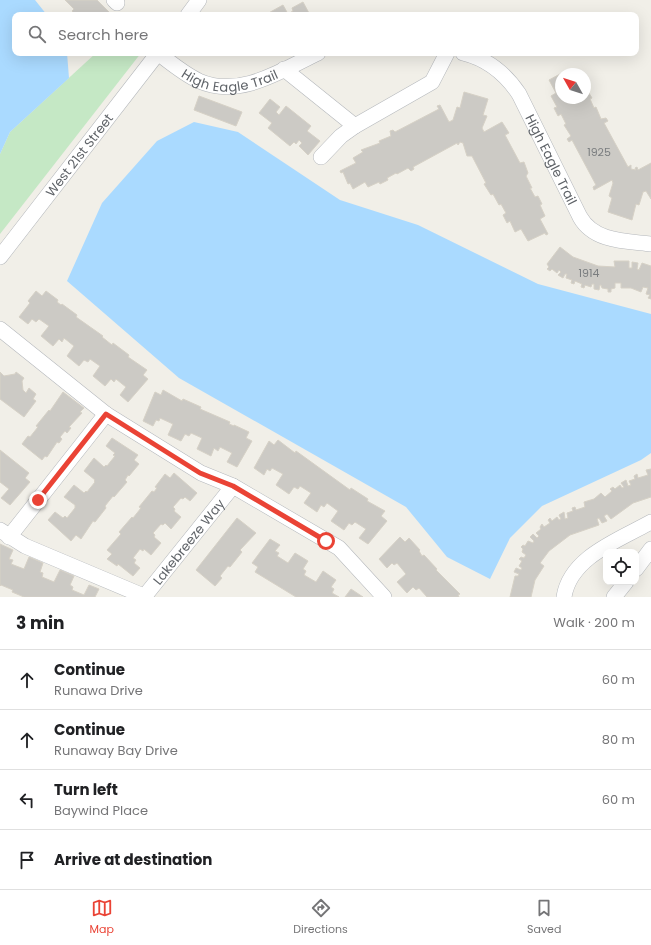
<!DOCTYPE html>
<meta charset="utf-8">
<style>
body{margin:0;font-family:Poppins,sans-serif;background:#f2f2f2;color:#202124}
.controls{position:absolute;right:12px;bottom:12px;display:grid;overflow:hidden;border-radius:8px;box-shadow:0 4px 16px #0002}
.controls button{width:36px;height:36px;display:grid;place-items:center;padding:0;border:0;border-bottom:1px solid #e0e0e0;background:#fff;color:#202124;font:20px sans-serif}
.compass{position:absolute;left:555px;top:68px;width:36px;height:36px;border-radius:50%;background:#fff;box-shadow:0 4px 16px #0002;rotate:309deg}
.stop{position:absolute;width:12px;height:12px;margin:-9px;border:3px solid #ea4335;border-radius:50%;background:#fff}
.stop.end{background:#ea4335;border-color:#fff;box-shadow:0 1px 4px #0008}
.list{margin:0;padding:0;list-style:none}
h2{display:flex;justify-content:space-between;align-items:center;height:52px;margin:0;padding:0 16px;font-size:17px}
h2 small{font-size:13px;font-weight:400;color:#757577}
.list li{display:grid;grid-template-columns:26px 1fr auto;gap:12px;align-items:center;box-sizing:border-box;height:60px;padding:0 16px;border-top:1px solid #e0e0e0}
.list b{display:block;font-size:15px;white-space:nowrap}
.list p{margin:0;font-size:13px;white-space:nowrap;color:#757577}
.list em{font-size:13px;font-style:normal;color:#757577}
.icon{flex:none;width:22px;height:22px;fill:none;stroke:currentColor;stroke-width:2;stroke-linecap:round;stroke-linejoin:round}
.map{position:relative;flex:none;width:651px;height:597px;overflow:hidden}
.search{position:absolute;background:#fff;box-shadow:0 4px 16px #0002;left:12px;right:12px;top:12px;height:44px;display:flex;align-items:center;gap:10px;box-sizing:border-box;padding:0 14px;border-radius:8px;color:#757577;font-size:15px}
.sheet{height:292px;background:#fff}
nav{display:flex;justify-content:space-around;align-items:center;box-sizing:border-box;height:56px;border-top:1px solid #e0e0e0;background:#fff;font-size:11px;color:#757577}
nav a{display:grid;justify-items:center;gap:2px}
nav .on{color:#ea4335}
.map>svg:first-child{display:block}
.green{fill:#c5e8c5}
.water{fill:#aadaff}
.building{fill:#cccac5;stroke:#d6d1c6}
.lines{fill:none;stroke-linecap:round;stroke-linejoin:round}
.minor-casing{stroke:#b5b8bc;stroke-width:16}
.minor{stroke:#fff;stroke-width:15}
.route{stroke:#ea4335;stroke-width:5}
.labels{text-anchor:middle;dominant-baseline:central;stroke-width:3;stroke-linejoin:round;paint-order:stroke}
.number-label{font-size:11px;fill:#7a7d7f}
.street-label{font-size:13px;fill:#5f6368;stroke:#fff}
</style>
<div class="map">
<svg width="651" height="597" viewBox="0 0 651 597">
<rect width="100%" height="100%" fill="#f1efe8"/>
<polygon class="green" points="96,53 141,53 0,234 0,154 10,132"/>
<g class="water">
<polygon points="0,0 35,0 47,15 15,15 15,53 67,53 69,78 10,132 0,154"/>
<polygon points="194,122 238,132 340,200 418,225 538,284 651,314 651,453 641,460 542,506 510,538 490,579 447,557 406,507 179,378 67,281 102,203 157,141"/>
</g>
<g class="building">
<polygon points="65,0 97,0 109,12 105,15 76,15 72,11 74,9"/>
<polygon points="303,2 310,15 265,15 283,5 288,14 293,11 292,8"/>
<polygon points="562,73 561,98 585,98 585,90 587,90 592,98 590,99 594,108 596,107 601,119 606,118 608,121 604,123 628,167 631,165 631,169 636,170 635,168 637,167 638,170 651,163 651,199 646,191 643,192 639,205 636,204 632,220 608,212 612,198 609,196 613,183 612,180 594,190 593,187 596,185 572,140 569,142 567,139 571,136 564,125 566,124 561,114 558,116 554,108 557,107 551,96 556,93 549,80"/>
<polygon points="464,92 488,99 483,115 487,116 482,128 484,132 502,122 509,133 505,135 520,163 524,162 528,173 526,176 532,188 530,188 535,197 538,196 542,204 540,205 545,216 540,219 548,234 546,235 545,233 528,241 521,229 515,232 510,221 507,223 503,215 506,213 501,204 499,205 493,194 491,195 484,184 486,183 472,156 467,156 463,143 460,142 458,145 457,143 413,167 414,169 411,171 408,168 397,174 396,173 387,178 388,180 380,184 379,182 368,187 365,182 353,189 350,183 348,184 343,172 341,173 340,171 356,163 353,158 363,152 361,150 380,143 379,141 391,136 390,131 393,130 395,132 439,109 437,106 440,105 449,122 453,120 457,107 460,108"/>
<polygon points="199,96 242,112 236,126 194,110"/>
<polygon points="270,99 280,107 276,112 279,115 286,106 311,126 307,131 320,141 308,155 299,146 302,143 299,140 296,144 294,142 290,146 268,128 272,123 259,113"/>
<polygon points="560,247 573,257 598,266 615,267 614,261 629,261 629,268 632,268 632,262 638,263 637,269 639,270 642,263 651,266 651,299 648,298 650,295 646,294 648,288 643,287 641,292 631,288 621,288 621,283 615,283 615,288 611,289 611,292 608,292 608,289 602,288 601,285 600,285 599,290 594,289 594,284 592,284 591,287 585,285 584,288 581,287 582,284 575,281 574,284 571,283 572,280 566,278 567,274 565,274 563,278 558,275 561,272 559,270 557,273 552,269 550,271 547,269 549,267 547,264"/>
<polygon points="36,291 42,296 46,291 58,300 57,302 61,305 62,304 77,315 76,317 103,336 102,337 112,345 113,343 129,355 128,357 147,370 143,375 148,379 128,402 120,395 126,387 116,379 114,382 111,379 105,386 93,376 100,366 90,359 88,362 84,360 79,366 67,356 74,346 64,338 62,342 59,339 53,346 41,336 49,326 39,319 36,322 32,319 28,324 19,317 30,303 28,301"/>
<polygon points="0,372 4,376 15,374 16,372 24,378 22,381 23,390 26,393 29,388 36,394 33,399 36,401 24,417 0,399"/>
<polygon points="163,390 182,401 183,399 201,407 200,409 230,422 229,424 234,426 234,425 249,432 246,438 252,441 237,467 227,462 232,453 220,447 218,451 214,448 211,456 197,449 202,438 191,433 189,436 185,434 181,441 168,435 173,424 160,418 159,421 156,420 153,426 143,421 155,392 161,395"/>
<polygon points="63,392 84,408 80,412 82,413 69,427 71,428 67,433 65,431 60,437 62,439 59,443 57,442 47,457 45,456 42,460 22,444 28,436 30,437 38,427 36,426 49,410 50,411"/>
<polygon points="112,438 138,455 134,460 139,464 129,476 128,475 125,480 127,482 114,497 113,496 105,506 106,508 95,522 93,521 81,539 76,535 71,541 48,520 55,512 63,518 65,516 67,518 75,508 75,505 64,497 74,485 84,493 86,491 87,492 95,482 94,481 95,480 84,471 94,458 104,467 106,465 107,466 115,456 113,455 115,453 106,446"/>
<polygon points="278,440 295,453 296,451 350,490 351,488 368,499 367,501 385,511 381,516 387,521 368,544 359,538 366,529 355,522 352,525 349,523 344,530 331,521 338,511 327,503 324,507 321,505 317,512 304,503 311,493 300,486 298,489 294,487 289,494 276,485 283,474 272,468 270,471 267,469 264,475 254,468 269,441 274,445"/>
<polygon points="0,450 29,473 25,478 30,482 10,505 1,498 9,489 0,482"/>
<polygon points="651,469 651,497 633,503 611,519 607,514 604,516 607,521 602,523 599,518 597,519 599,525 570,535 549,551 540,563 544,566 535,580 531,597 510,597 515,576 518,576 519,574 514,572 516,568 521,570 522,568 519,566 522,561 519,559 521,557 524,558 526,555 522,552 523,549 521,547 523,545 525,546 528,541 533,543 534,541 530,537 533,534 537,538 539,536 536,533 541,529 540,527 542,524 544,527 550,523 548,520 550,518 552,521 557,517 559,520 561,519 559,515 564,512 565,519 568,518 567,513 573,511 572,508 575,507 576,510 585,507 584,502 594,499 601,493 605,497 612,491 610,489 613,487 615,489 620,485 622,488 624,487 621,483 626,480 628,486 631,485 629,481 635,479 634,476 637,474 638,478 648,475 646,470"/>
<polygon points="174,473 197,493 190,501 185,497 183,499 181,498 173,507 175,509 174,511 181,517 171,529 165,523 163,525 161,524 153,533 155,535 154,537 161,543 151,555 144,549 143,551 140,549 133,558 136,560 134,563 140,568 133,576 118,564 117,566 107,559 112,554 107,550 121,534 119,532 132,517 133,518 141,508 139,507 152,491 154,492 157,488 155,487 165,474 170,478"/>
<polygon points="237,518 256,533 240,550 242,552 230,567 228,566 220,576 222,578 215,586 196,570"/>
<polygon points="400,537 405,542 409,538 420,550 419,551 422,556 424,555 437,569 436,570 460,594 458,595 459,597 427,597 419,588 416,590 413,587 407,593 397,582 406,574 397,563 394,565 392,563 387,568 379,559"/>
<polygon points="270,539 280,545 275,551 279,553 277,556 288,563 295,553 308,561 303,569 306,571 304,575 316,582 323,571 336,580 331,587 334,589 332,593 339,597 296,597 255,572 258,567 252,563"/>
<polygon points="0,544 13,550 9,559 13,560 11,564 24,569 29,557 43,563 40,572 43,573 42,577 54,582 60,570 74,576 70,585 73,587 72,590 84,595 89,585 99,589 95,597 24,597 12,592 13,590 1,585 0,586"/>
<polygon points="351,589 363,597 345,597"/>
</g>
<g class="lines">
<g class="minor-casing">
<g id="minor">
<polyline points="114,0 117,3"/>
<polyline points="188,15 199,0"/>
<path id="s1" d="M158 53C171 63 184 74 199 81 240 99 282 70 318 53"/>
<path id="s2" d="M463 53C488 59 505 73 519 94L580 217C594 242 626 241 651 244"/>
<polyline points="284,69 355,126 432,82 447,53"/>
<polyline points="321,157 341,136 355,126"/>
<path id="s3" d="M0 257 158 53"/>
<polyline points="0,329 106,414 201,473 233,486 339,548 384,597"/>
<polyline points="0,530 25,546 146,597"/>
<polyline points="9,537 106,414"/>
<polyline points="636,569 651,549"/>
<path id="s4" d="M144 597 233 486"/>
<path d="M564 597C570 557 619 540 651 522"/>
<polyline points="614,597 626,582"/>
</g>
</g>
<use href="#minor" class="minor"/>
</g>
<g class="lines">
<polyline class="route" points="38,500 106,414 200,473 233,486 326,541"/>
</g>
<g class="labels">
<g class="number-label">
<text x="599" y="152">1925</text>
<text x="589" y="273">1914</text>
</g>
<g class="street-label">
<text stroke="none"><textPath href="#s1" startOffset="81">High Eagle Trail</textPath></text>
<text stroke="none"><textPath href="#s3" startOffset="129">West 21st Street</textPath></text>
<text stroke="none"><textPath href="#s2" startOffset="144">High Eagle Trail</textPath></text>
<text stroke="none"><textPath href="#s4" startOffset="71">Lakebreeze Way</textPath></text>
</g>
</g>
</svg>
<div class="controls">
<button><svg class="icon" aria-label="locate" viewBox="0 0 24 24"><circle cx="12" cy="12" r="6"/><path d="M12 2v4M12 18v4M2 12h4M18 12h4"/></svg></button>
</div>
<svg class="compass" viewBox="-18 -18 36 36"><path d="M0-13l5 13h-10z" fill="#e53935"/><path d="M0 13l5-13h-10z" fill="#757577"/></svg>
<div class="stop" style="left:326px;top:541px"></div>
<div class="stop end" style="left:38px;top:500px"></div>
<div class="search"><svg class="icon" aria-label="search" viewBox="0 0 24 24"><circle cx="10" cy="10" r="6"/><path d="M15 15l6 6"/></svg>Search here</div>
</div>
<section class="sheet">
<h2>3 min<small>Walk · 200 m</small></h2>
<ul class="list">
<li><svg class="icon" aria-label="ahead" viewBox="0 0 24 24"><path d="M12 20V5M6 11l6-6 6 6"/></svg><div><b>Continue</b><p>Runawa Drive</p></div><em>60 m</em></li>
<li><svg class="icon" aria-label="ahead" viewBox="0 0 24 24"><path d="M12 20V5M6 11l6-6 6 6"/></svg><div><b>Continue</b><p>Runaway Bay Drive</p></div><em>80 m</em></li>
<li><svg class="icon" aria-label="left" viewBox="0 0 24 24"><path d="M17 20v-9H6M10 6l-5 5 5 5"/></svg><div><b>Turn left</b><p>Baywind Place</p></div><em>60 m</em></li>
<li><svg class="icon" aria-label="arrive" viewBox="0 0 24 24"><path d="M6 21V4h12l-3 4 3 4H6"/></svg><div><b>Arrive at destination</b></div></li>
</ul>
</section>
<nav>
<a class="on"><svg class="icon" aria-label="map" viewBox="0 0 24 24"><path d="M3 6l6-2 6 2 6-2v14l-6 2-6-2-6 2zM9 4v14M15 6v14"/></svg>Map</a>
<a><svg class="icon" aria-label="directions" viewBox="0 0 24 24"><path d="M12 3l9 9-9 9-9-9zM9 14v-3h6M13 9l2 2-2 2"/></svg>Directions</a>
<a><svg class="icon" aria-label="saved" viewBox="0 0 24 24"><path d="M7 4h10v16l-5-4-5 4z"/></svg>Saved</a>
</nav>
